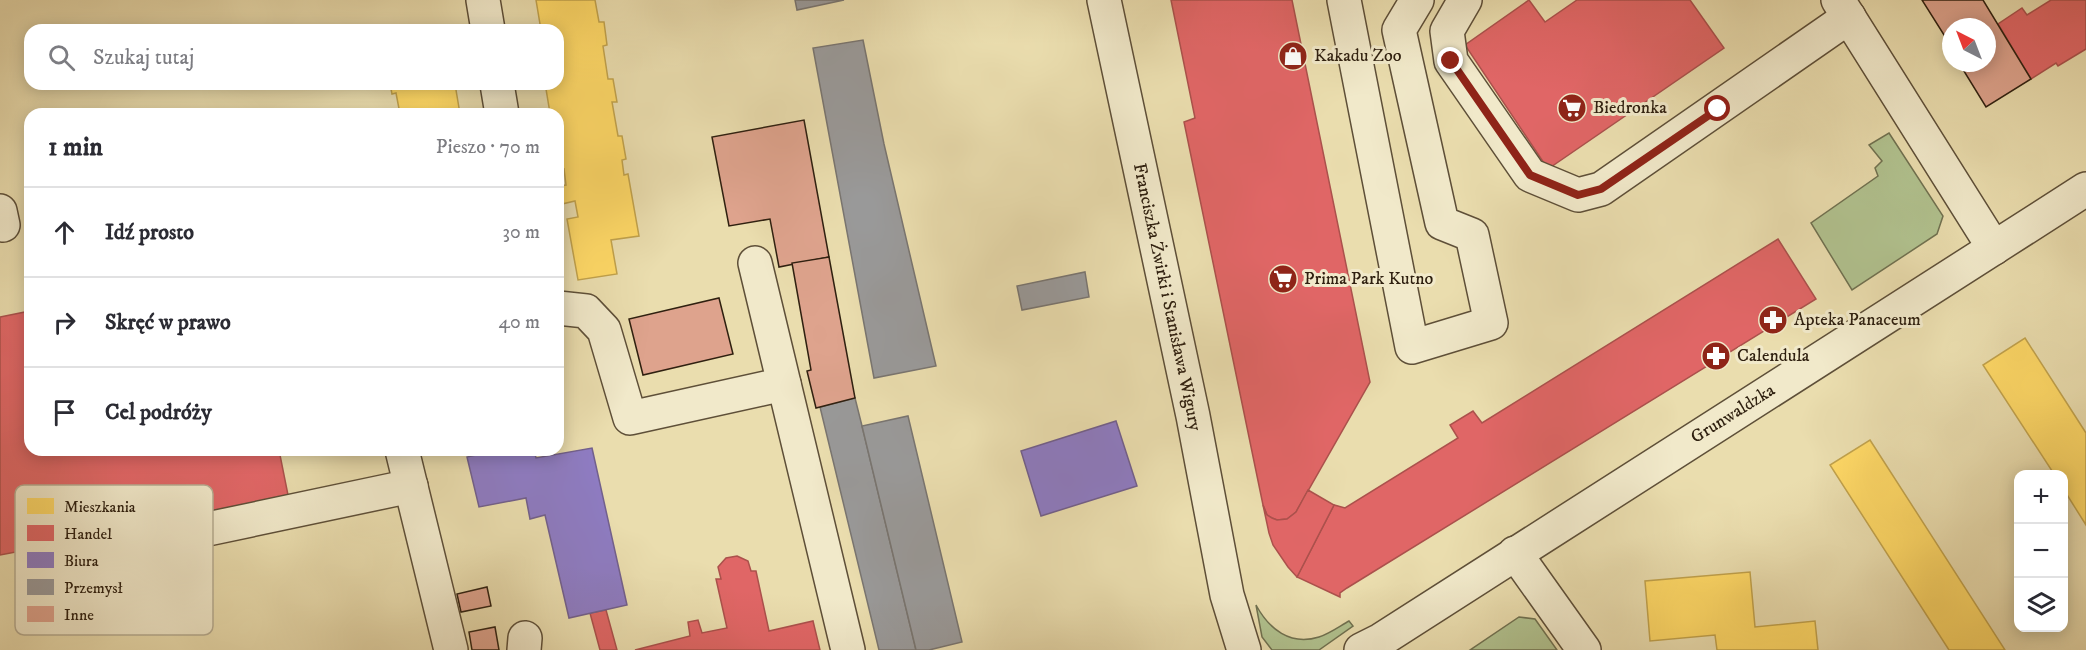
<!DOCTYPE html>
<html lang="pl">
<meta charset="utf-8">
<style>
body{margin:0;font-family:"IM FELL DW Pica",serif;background:#f7f7f7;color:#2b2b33}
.controls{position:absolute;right:18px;bottom:18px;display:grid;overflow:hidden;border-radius:12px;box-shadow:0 3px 15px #0003}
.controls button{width:54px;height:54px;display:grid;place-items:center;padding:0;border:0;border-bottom:2px solid #e1e1e2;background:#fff;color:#2b2b33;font:30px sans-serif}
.compass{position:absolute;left:1942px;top:18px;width:54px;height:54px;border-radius:50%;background:#fff;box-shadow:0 3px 15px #0003;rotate:318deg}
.stop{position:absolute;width:18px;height:18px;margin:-14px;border:4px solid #8f2418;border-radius:50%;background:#fff}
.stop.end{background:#8f2418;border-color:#fff;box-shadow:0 2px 6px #0008}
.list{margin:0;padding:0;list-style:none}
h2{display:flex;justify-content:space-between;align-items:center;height:78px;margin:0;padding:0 24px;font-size:26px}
h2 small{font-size:20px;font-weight:400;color:#7c7c81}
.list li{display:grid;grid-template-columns:39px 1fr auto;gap:18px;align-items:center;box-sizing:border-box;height:90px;padding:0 24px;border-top:2px solid #e1e1e2}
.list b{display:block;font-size:22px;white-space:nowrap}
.list em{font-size:20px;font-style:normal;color:#7c7c81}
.icon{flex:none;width:33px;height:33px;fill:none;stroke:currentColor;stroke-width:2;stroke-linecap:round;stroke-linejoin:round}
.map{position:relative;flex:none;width:2086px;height:650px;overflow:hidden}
.search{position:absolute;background:#fff;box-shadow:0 3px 15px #0003;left:24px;top:24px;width:540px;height:66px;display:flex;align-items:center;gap:15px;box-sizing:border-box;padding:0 21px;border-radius:18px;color:#7c7c81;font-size:22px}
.panel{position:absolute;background:#fff;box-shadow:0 3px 15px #0003;left:24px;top:108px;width:540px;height:348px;border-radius:18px}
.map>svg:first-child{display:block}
.green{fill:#b1c28f;stroke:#707150;stroke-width:1.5}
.homes{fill:#ffd966;stroke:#c1a24c;stroke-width:1.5}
.shops{fill:#e06666;stroke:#ab514c;stroke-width:1.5}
.offices{fill:#8e7cc3;stroke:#72608d;stroke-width:1.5}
.industry{fill:#999;stroke:#797570;stroke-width:1.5}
.building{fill:#dea38d;stroke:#2f2010;stroke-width:1.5}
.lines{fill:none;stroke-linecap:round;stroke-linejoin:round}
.minor-casing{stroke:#5e4f38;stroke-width:36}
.minor{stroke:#f1e9ca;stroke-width:33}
.route{stroke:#8f2418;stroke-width:8}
.labels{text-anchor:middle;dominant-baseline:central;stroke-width:6;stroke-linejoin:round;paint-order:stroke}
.poi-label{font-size:18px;fill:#2f2010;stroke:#f1e9ca;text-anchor:start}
.street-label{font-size:18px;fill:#2f2010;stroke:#f1e9ca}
.key{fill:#f1e9ca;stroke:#b7ad92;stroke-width:1.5}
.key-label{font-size:16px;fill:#2f2010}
</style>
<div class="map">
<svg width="2086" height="650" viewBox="0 0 2086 650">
<rect width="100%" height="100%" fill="#eaddae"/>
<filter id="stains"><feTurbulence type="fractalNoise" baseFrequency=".00333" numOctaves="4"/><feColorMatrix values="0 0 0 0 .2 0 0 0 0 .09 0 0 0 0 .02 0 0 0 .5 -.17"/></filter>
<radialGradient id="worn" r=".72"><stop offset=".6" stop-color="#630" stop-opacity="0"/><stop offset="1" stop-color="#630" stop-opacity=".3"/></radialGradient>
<g class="green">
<polygon points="1889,133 1943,216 1937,234 1852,290 1811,223 1878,176 1875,168 1882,161 1869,145"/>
<path d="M1256 605C1269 629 1290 646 1319 637 1329 634 1340 626 1349 621L1353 626 1319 650H1272L1262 637Z"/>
<polygon points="1519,617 1535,619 1557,650 1470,650"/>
</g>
<g class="homes">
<polygon points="536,0 595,0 599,22 604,22 607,45 603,46 608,79 613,79 617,102 612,102 618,136 622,136 626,159 622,160 624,175 628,174 639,236 611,240 617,274 578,280 567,219 578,217 575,201 562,204 559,186 566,185 564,169 559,170 558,164 558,114 550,113 546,89 550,88 549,84 558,84 558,30 541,30"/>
<polygon points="445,25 446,30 416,30"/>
<polygon points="390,84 455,84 460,114 400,114 396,93 392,94"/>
<polygon points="2025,338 2086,433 2086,525 2064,490 2064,474 2054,474 1983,365"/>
<polygon points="1870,440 2005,650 1949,650 1830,465"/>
<polygon points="1750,572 1755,627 1815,621 1818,650 1717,650 1715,635 1650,641 1645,581"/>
</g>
<g class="shops">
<polygon points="1171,0 1292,0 1370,382 1296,512 1287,519 1277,520 1272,518 1267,515 1263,505 1184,122 1195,118"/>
<polygon points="1529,0 1545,22 1577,0 1690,0 1724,48 1548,169 1465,45"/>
<polygon points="2051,0 2086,0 2086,49 2058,66 2056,63 2031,79 1998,24 2022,8 2027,15"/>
<polygon points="1778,239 1816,299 1347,588 1340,593 1340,597 1297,577 1334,505 1345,508 1458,438 1450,425 1473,411 1482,423"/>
<polygon points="30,311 30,450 279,450 289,500 0,555 0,317"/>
<polygon points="1308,490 1334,505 1297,577 1288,567 1273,545 1269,533 1263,505 1267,515 1272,518 1277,520 1287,519 1296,512"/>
<polygon points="737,556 748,561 751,571 756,571 769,631 813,621 820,650 635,650 690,636 688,622 698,620 702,633 727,628 716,579 721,579 718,567 726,558"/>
<polygon points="606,610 617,650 600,650 590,613"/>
</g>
<g class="offices">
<polygon points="1116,421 1137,486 1041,516 1021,451"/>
<polygon points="592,448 627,605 569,618 545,515 530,519 526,498 479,507 467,457 498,450 534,450 536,458"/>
</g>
<g class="industry">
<polygon points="795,0 844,0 797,10"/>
<polygon points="863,40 884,144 936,366 874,378 813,48"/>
<polygon points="1085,272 1089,297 1022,310 1017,286"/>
<polygon points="855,398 862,426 916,650 879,650 820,407"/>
<polygon points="908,416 962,642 929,650 916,650 862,426"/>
</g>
<g class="building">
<polygon points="1922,0 1983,0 2031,79 1986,107 1959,63 1987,63 1987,27 1951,27 1951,51 1944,39 1946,38"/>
<polygon points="804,120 829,257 779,267 770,219 729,226 712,137"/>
<polygon points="829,257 855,398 816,408 807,371 811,370 792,263"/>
<polygon points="719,298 733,354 643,375 629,319"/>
<polygon points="487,587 491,606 461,612 457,594"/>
<polygon points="495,627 499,650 472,650 469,632"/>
</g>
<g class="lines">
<g class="minor-casing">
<g id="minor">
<polyline points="483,0 488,30"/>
<polyline points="1104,0 1193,416 1227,595 1244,650"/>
<polyline points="1344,0 1412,347 1491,323 1472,235 1442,223 1399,30 1417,0"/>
<polyline points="1465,0 1447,31 1451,61 1530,175 1578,195 1601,189 1849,17"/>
<polyline points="1838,0 1994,248"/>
<polyline points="497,84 502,114"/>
<polyline points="0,211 3,225"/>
<polyline points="755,263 848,650"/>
<polyline points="558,308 586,311 604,330 630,418 784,384"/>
<polyline points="402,450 451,650"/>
<polyline points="1515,553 1584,650"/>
<polyline points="192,574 184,534 411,486"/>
<polyline points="524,650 525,638"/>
<polyline points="1361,650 1381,640 2086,189"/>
</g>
</g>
<use href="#minor" class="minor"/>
</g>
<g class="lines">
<polyline class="route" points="1451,61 1530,175 1578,195 1601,189 1718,109"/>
</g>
<defs>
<g id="shop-disc" transform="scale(1.5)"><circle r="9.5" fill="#8f2418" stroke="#f1e9ca"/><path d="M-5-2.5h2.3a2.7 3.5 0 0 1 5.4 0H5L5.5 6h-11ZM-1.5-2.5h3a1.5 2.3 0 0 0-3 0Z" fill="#fff"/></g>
<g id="supermarket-disc" transform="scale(1.5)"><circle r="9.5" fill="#8f2418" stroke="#f1e9ca"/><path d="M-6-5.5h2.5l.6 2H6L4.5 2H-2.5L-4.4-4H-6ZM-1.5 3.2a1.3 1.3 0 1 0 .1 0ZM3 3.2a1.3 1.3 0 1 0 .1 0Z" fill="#fff"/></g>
<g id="pharmacy-disc" transform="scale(1.5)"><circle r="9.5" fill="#8f2418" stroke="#f1e9ca"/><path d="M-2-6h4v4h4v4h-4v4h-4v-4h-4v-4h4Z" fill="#fff"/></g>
</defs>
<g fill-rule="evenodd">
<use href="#shop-disc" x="1293" y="56"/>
<use href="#supermarket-disc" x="1572" y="108"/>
<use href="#supermarket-disc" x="1283" y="279"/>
<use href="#pharmacy-disc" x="1773" y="320"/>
<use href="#pharmacy-disc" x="1716" y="356"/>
</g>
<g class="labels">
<g class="poi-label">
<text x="1314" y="56">Kakadu Zoo</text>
<text x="1593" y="108">Biedronka</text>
<text x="1304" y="279">Prima Park Kutno</text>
<text x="1794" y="320">Apteka Panaceum</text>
<text x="1737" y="356">Calendula</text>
</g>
<g class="street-label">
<text transform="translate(1167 297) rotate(78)">Franciszka Żwirki i Stanisława Wigury</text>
<text transform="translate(1733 414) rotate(-32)">Grunwaldzka</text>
</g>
</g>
<rect x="15" y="485" width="198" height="150" rx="9" class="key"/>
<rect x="27" y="498" width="27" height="16" fill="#ffd966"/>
<rect x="27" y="525" width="27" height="16" fill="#e06666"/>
<rect x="27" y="552" width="27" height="16" fill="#8e7cc3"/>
<rect x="27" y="579" width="27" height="16" fill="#999"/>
<rect x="27" y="606" width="27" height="16" fill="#dea38d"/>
<g class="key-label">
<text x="64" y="512">Mieszkania</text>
<text x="64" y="539">Handel</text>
<text x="64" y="566">Biura</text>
<text x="64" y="593">Przemysł</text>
<text x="64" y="620">Inne</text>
</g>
<rect width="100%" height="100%" filter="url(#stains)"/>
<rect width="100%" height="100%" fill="url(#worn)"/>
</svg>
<div class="controls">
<button>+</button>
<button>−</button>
<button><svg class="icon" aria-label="layers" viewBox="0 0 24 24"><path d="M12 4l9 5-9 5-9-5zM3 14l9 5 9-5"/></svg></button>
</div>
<svg class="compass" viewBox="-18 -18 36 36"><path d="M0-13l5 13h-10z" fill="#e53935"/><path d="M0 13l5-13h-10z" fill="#7c7c81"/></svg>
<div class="stop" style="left:1718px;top:109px"></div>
<div class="stop end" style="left:1451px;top:61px"></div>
<div class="search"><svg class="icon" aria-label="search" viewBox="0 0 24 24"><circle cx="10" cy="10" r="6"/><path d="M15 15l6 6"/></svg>Szukaj tutaj</div>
<section class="panel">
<h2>1 min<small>Pieszo · 70 m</small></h2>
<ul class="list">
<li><svg class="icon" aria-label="ahead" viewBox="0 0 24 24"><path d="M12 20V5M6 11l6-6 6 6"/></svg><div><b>Idź prosto</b></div><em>30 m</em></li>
<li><svg class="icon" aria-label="right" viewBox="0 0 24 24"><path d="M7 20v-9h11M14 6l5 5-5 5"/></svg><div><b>Skręć w prawo</b></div><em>40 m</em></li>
<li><svg class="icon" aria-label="arrive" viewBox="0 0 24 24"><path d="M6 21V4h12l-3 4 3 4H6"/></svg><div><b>Cel podróży</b></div></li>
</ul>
</section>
</div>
